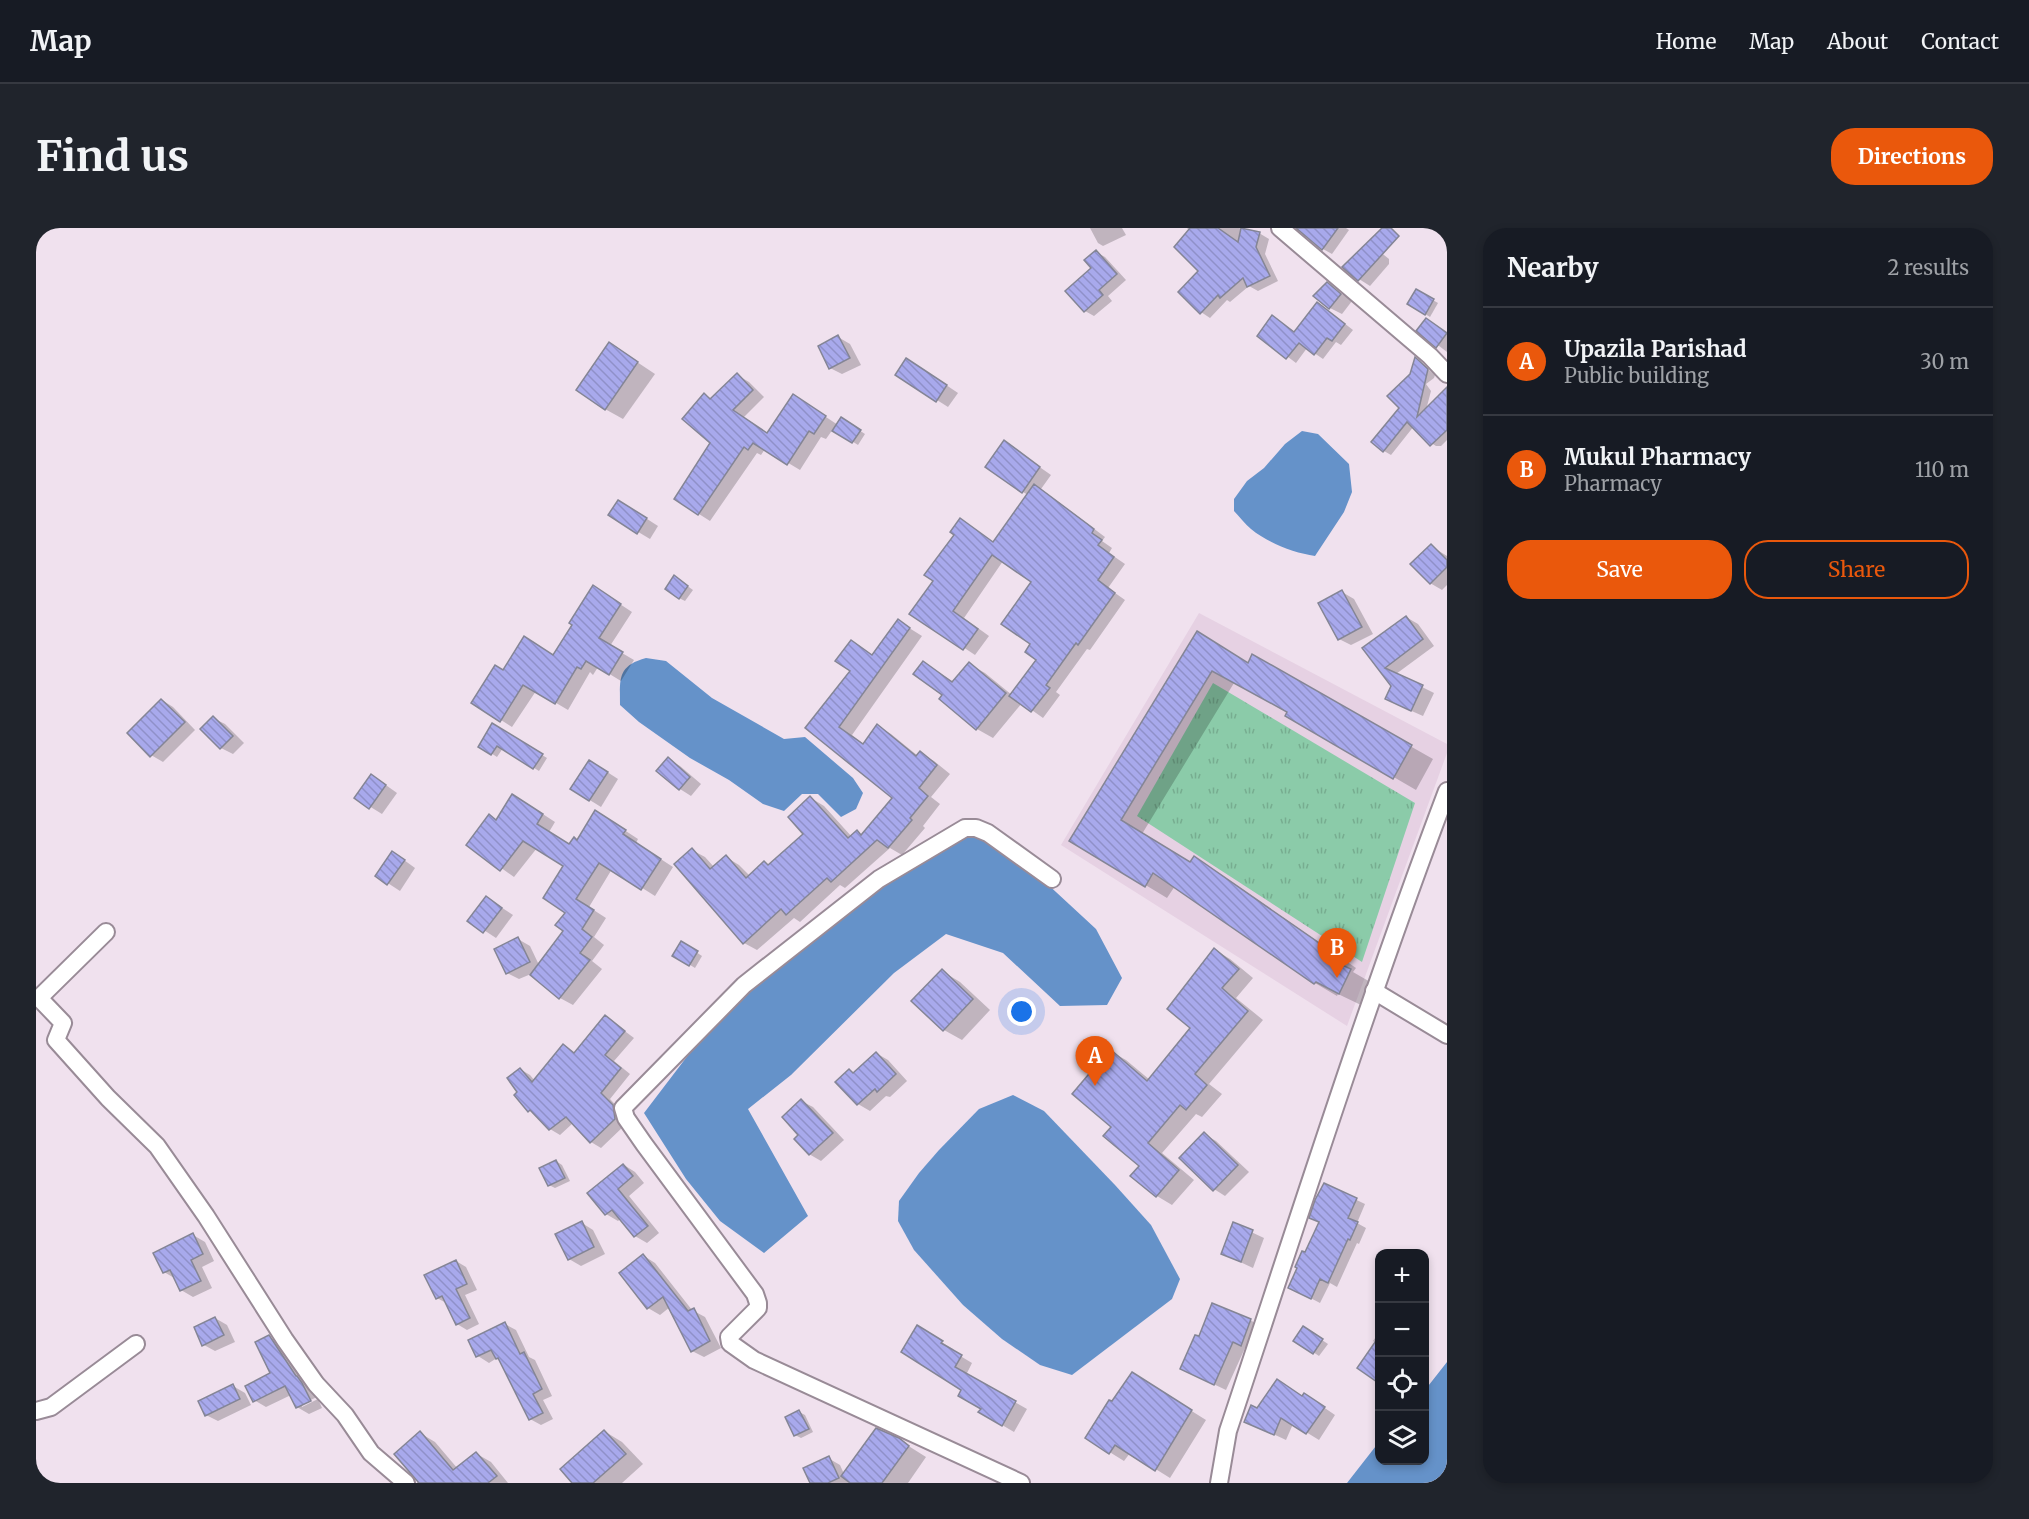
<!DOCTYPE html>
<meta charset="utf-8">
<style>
body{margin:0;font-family:Merriweather,serif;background:#20242c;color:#f1f3f6}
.controls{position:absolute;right:18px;bottom:18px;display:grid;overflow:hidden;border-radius:12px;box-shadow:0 3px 9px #0003}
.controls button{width:54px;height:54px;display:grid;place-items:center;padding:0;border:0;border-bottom:2px solid #363941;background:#171b24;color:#f1f3f6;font:30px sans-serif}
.you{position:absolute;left:986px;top:784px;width:21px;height:21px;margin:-15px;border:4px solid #fff;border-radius:50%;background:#1a73e8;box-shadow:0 0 0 9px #1a73e833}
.badge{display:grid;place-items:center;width:39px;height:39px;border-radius:50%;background:#ea580c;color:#fff;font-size:20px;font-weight:700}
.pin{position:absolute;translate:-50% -50px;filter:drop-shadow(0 2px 3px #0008)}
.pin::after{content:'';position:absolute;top:32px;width:21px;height:18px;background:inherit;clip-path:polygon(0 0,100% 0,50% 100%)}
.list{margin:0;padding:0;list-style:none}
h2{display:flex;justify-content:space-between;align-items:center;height:78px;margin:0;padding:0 24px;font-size:26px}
h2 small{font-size:20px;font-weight:400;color:#9ea1a6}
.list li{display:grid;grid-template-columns:39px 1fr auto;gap:18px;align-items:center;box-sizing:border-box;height:108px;padding:0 24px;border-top:2px solid #363941}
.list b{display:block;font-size:22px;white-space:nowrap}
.list p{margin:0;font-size:20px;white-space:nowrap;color:#9ea1a6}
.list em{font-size:20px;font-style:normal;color:#9ea1a6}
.actions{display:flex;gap:12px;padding:18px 24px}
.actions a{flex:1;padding:14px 0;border:2px solid #ea580c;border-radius:24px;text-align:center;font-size:21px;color:#ea580c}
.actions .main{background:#ea580c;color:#fff}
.icon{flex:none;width:33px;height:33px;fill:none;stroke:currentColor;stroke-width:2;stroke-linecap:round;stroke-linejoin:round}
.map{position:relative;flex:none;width:1411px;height:1255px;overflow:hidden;border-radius:24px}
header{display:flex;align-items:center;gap:36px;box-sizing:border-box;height:84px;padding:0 30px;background:#171b24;border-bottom:2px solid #363941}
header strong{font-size:28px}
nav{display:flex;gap:33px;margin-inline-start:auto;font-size:21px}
.intro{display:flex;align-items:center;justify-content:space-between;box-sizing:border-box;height:144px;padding:0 36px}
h1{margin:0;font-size:42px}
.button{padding:15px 27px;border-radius:24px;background:#ea580c;color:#fff;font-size:21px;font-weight:700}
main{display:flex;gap:36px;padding:0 36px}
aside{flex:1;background:#171b24;border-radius:24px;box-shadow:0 3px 9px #0003}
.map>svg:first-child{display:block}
.built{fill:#e6d1e3;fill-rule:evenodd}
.park{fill:url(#park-tufts)}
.water{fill:#6592c9}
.shadow{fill:#0003}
.building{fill:url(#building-back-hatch);stroke:#848595;stroke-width:1.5}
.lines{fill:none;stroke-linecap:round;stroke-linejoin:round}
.street-casing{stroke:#998b97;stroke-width:20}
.street{stroke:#fff;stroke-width:16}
</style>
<header>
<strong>Map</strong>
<nav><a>Home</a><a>Map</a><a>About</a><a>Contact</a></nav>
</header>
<div class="intro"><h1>Find us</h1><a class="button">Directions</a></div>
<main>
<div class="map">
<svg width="1411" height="1255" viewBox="0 0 1411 1255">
<defs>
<pattern id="park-tufts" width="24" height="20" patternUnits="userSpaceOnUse" patternTransform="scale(1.5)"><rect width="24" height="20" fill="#8bcba9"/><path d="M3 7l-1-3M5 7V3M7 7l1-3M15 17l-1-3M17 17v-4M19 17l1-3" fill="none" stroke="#77ad90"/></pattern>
<pattern id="building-back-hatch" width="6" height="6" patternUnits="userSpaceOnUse" patternTransform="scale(1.5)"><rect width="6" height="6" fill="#a8a9ec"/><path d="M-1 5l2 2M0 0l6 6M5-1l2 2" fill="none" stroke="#8f90c9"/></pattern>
</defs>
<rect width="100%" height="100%" fill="#f0e1ee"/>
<path class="built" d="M1163 385 1411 516V525L1311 798 1025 617ZM1161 403 1203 430 1189 451 1176 443 1085 592 1132 621 1109 659 1033 613ZM1216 427 1244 479 1200 455ZM1268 455 1376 517 1357 551 1249 488ZM1157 628 1299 726 1278 756 1137 658Z"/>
<polygon class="park" points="1177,455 1379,575 1326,734 1101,588"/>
<g class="water">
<path d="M1266 203 1282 206 1313 236 1316 264 1308 284 1279 328C1258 325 1232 315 1215 301 1209 296 1204 289 1198 283V271L1211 253 1228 240 1249 216Z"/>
<path d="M610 430 630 433 676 470 748 511 769 509 817 550 827 565 820 581 805 589 782 566H766L748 583 727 576 693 552 654 530 603 494 584 477C584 451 581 438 610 430Z"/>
<polygon points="933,605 956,615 1007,652 1060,701 1086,750 1071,777 1024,778 967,725 910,706 858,745 755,847 712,881 772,988 728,1025 684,993 650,951 608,885 656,822 712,765 834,666"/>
<polygon points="977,867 1008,883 1079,957 1115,997 1144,1051 1136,1071 1036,1147 1004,1137 966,1111 927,1077 878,1022 862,993 863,973 883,945 903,922 943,881"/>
<polygon points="1411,1134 1411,1242 1396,1255 1311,1255 1343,1214 1344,1232 1388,1232 1389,1162"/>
</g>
<g class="shadow">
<polygon points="1054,0 1086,0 1090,7 1067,18 1062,15"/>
<polygon points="1151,0 1203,0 1223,5 1233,11 1229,26 1242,53 1222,63 1213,58 1194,74 1191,72 1174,90 1165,84 1164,43 1154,3"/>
<polygon points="1262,0 1310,0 1313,2 1296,26 1287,21"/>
<polygon points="1343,23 1353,31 1353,36 1334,58 1323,51"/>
<polygon points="1060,24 1069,29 1090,52 1072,68 1076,73 1058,88 1049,83 1032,63 1057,40"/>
<polygon points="1291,56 1316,73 1306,86 1294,80"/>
<polygon points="1381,63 1402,75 1394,89 1373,76"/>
<polygon points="1290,81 1317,102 1305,117 1300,114 1287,131 1271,120 1260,135 1223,107 1237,89 1260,105"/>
<polygon points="1390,92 1411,105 1411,124 1382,102"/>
<polygon points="802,109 814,116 825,137 806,146 794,140"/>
<polygon points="574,116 619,146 587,191 569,181"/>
<polygon points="1380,131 1399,147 1398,150 1390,156 1395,163 1390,182 1411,196 1411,212 1405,218 1400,218 1392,213 1378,198 1355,227 1348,223 1365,180"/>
<polygon points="882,138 922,165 912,179 901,172"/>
<polygon points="701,147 713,154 728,169 708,189 732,206 769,175 802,197 806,191 829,206 822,217 797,201 790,211 785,209 764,242 729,221 725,227 721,225 674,293 663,286 676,215 669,167 676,171"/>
<polygon points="968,214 1015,247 1005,261 1069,309 1066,313 1076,320 1073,325 1089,336 1072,360 1089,372 1054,422 1051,421 1020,464 1024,467 1007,490 986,475 957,510 941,501 908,467 887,435 918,454 933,436 949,445 976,467 1003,432 996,416 997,354 967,333 928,390 953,408 939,427 876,385 958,315 992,267 987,264"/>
<polygon points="594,280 622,298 614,311 574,287"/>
<polygon points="1395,318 1411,328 1411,357 1406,362 1394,355"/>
<polygon points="643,352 657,362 649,373 643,370"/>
<polygon points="558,359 596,384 574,418 598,432 585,453 562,439 557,447 554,444 532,482 500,463 476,499 465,492 467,443 518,429 538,397"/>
<polygon points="1306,364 1318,371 1337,406 1315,417 1303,411"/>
<polygon points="1370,389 1382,396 1398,418 1360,446 1398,465 1387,488 1362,477 1356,458 1328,421"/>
<polygon points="862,393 886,408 816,507 828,516 842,498 855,506 882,528 884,525 898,533 914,546 895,569 904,576 887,598 889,600 866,627 854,620 809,660 804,657 764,694 758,690 721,722 708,715 656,622 669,629 678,639 690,629 703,637 714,648 733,638 769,606 775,570 788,578 816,609 821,604 826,607 858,569 771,499 816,443 815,414 837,428"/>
<polygon points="1161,405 1213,436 1217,429 1397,531 1380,562 1251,487 1253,484 1198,455 1106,606 1154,635 1158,630 1180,643 1320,740 1317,744 1336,755 1325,777 1302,766 1301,768 1279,755 1139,658 1131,670 1035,612"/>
<polygon points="126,472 137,479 159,502 127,534 115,527"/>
<polygon points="177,490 189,496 208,515 197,526 185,520"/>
<polygon points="457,497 511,530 503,543 467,520 461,529 444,518"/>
<polygon points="632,531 644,538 665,556 655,568 644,561"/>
<polygon points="565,540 582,551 565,579 536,561"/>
<polygon points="347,555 361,565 346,586 320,570"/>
<polygon points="490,575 519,594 513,604 534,617 573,592 602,611 600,615 637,639 619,668 576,641 553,679 570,690 558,709 568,717 556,733 566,741 537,777 524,770 495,746 483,751 471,745 482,711 494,718 503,737 529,703 531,684 529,638 501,620 478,649 432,616 461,593"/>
<polygon points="368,632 379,640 364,663 341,648"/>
<polygon points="451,670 477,687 460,710 434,693"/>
<polygon points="646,715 666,728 659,740 638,727"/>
<polygon points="1179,722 1194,731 1217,750 1200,770 1227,792 1173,856 1186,866 1166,889 1160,886 1126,925 1158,952 1136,977 1121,968 1096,947 1105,938 1077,899 1074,823 1090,832 1114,852 1156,800"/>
<polygon points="906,743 924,754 954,782 926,812 908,802"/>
<polygon points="570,789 598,810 578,833 594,846 574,871 587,885 589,897 565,920 555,914 537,895 524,907 514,901 501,887 493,882 483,864 484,841 494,847 499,853 528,818 539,825"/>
<polygon points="840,825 852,832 871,853 854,869 850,868 834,883 822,876 818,846"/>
<polygon points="765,873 777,879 808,912 785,933 773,926"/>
<polygon points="1168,906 1180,913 1213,944 1189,968 1178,961"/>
<polygon points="520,933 526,937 534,953 519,960 513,957"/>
<polygon points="588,937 599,944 608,955 593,968 623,1005 611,1015 599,1008 585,990 582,993 570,986"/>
<polygon points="1289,957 1329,976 1321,995 1330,1000 1323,1016 1321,1015 1301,1059 1294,1055 1284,1075 1263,1064 1270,1026 1285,994"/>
<polygon points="546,995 557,1002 569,1026 545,1038 533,1031"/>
<polygon points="1198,996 1228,1010 1217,1040 1187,1026"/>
<polygon points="157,1007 169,1014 178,1033 166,1039 176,1060 157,1069 145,1062 140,1051 128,1044"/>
<polygon points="608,1028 619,1035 656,1082 669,1089 685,1120 668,1129 656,1123 634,1079 624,1087 612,1080"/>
<polygon points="420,1033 430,1039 441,1062 429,1067 443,1096 431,1102 421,1096 412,1076 401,1070"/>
<polygon points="179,1090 191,1097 199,1114 179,1123 168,1117"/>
<polygon points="1214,1092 1226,1099 1217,1123 1209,1120 1190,1162 1146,1141 1164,1110"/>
<polygon points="469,1096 480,1102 493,1129 499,1132 516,1168 507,1172 517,1191 505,1197 494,1191 465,1132 461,1130 453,1135 442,1128 434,1113"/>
<polygon points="881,1099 917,1121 916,1123 936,1135 930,1147 991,1181 978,1204 944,1184 947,1180 927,1162"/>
<polygon points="1268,1100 1292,1116 1283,1128 1259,1112"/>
<polygon points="1344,1103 1344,1154 1340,1115 1337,1113"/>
<polygon points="233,1109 245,1116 281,1169 266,1176 266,1179 282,1171 286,1180 273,1186 261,1179 255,1167 230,1179 218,1172 236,1146"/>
<polygon points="1388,1122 1393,1125 1388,1131"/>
<polygon points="1242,1153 1267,1169 1280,1174 1299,1187 1283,1212 1257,1196 1250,1212 1210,1193 1222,1182"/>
<polygon points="1111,1155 1170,1192 1134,1250 1094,1225 1088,1233 1051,1210 1077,1175"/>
<polygon points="197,1158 209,1165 215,1177 182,1193 170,1187"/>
<polygon points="763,1184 769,1187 777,1204 765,1210 759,1207"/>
<polygon points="568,1203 586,1214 607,1236 586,1255 538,1255"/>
<polygon points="384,1205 399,1214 422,1241 441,1226 455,1234 472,1255 381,1255"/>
<polygon points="863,1212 890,1229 872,1255 816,1255 811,1251 813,1255 776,1255 792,1230 804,1237 808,1246"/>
</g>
<g class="building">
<polygon points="1154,0 1182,0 1202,14 1205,0 1224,4 1220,19 1234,48 1211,59 1207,50 1184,70 1182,67 1164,86 1142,64 1162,43 1138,19"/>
<polygon points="1260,0 1302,0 1286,22"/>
<polygon points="1346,0 1355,0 1363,8 1322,53 1306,39"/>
<polygon points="1060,22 1081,46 1063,62 1067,67 1048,84 1029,63 1055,40 1048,32"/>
<polygon points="1291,54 1305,66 1293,81 1277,68"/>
<polygon points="1380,61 1398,71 1389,87 1371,76"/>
<polygon points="1281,74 1309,96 1296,113 1291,110 1278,127 1263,115 1250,131 1221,108 1236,87 1258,104"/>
<polygon points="1390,90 1411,105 1400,120 1380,103"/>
<polygon points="802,107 814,130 793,141 782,118"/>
<polygon points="573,114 602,134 569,182 540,162"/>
<polygon points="1379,129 1392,141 1381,189 1411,159 1411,202 1394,218 1371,194 1347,224 1335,214 1363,180 1351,168 1374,146"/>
<polygon points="870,130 911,157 900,174 859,147"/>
<polygon points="701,145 717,162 697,182 731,205 757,166 790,188 778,206 773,203 751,237 717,215 712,222 708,219 662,287 638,271 674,215 646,191 668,165 674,171"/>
<polygon points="805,189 825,202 816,215 796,203"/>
<polygon points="968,212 1004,239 986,265 949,239"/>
<polygon points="998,256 1058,301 1056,305 1066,312 1062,317 1078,329 1062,352 1079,365 1042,417 1040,415 1010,457 1014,460 995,484 973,468 1000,432 989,424 994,416 965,396 995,354 956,327 917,383 942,401 927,422 873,386 897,353 888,347 918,307 914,304 924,290 957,314"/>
<polygon points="582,272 611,290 601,306 572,287"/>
<polygon points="1395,316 1411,332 1411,339 1394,356 1374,336"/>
<polygon points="638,347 652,358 643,371 629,361"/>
<polygon points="557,357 585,376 563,410 587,424 573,447 550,433 545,441 541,439 519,476 487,457 464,494 435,475 459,437 467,442 488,408 517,427 536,397 533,395"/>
<polygon points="1306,362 1326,399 1302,412 1282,375"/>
<polygon points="1370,388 1387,411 1349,440 1387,457 1375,483 1349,471 1355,458 1326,420"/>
<polygon points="862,391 874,400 803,499 827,516 841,496 880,528 884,523 901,537 883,560 892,568 874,590 876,592 852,620 841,612 795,654 791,650 750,687 745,681 707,716 638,636 656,620 674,641 690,627 710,650 728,633 732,637 767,606 752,589 774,568 812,610 821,602 825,607 856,570 769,500 814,443 799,433 815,412 836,427"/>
<polygon points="1161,403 1212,435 1216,426 1376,517 1357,551 1249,488 1251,484 1176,443 1085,592 1154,634 1158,628 1299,726 1295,732 1315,741 1303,766 1280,754 1278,756 1117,645 1109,659 1033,613"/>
<polygon points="887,433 916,454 933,434 970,465 940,502 903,471 906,467 877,446"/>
<polygon points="125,471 149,494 114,529 91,505"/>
<polygon points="177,488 197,508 184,521 164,501"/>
<polygon points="456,495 507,526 497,541 461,518 455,527 442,519"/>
<polygon points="632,529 654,549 643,562 620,543"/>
<polygon points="553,532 572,544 553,573 534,561"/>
<polygon points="335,546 350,557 333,581 318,570"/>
<polygon points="476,566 507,586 501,596 533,616 538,609 541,612 559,582 590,602 587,606 625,631 605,662 563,635 540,671 558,682 546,701 556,709 544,725 554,732 523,771 494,747 527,703 519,697 529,685 507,670 527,638 487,613 464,643 430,617 453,586 460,592"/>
<polygon points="356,623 369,632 351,657 339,648"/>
<polygon points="450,668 466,680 447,705 431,693"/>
<polygon points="482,709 494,734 470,746 458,721"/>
<polygon points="645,713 662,723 653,738 636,728"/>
<polygon points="1178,720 1203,741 1186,760 1212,783 1159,846 1171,857 1150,882 1144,877 1112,915 1143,942 1120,969 1094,948 1103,938 1067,908 1075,899 1036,866 1074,821 1111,853 1154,800 1131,781"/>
<polygon points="906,741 937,771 907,803 875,773"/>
<polygon points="569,787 589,803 569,827 585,840 565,865 577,877 579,891 554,915 530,889 513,902 494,882 492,884 478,867 481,864 471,850 484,840 496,854 527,816 538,825"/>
<polygon points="840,824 860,846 841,864 839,861 821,877 799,854 813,841 817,845"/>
<polygon points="765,871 797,905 773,927 758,911 762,907 746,889"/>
<polygon points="1168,904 1202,937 1177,963 1143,930"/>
<polygon points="520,932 529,950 512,958 503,940"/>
<polygon points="587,936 597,948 582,961 612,998 598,1009 576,982 569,987 551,965"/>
<polygon points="1288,955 1321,970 1312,990 1322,994 1314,1012 1312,1011 1292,1055 1284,1051 1275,1071 1252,1060 1261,1040 1259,1039 1266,1023 1269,1024 1283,994 1273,990 1279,972"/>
<polygon points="546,993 558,1019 532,1032 519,1006"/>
<polygon points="1197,994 1217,1002 1205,1034 1185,1026"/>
<polygon points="157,1005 167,1026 155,1032 165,1053 144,1063 134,1042 127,1045 117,1025"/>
<polygon points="607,1026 652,1083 658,1080 674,1113 655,1124 627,1069 611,1081 583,1045"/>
<polygon points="420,1032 431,1056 420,1061 434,1090 420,1097 406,1068 400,1071 388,1047"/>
<polygon points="1176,1075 1215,1091 1205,1118 1197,1114 1178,1157 1144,1141 1159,1107 1163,1108"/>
<polygon points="179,1089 188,1107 166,1118 158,1099"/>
<polygon points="469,1094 484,1126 488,1124 506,1161 497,1166 507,1185 493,1192 462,1130 460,1131 455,1122 440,1129 432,1112"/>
<polygon points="881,1097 907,1113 905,1115 926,1127 919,1139 980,1173 966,1198 942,1184 945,1181 922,1168 925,1162 865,1124"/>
<polygon points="1267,1098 1287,1111 1277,1126 1257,1113"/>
<polygon points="233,1107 260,1148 261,1148 266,1155 275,1173 260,1180 249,1158 217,1174 209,1158 234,1145 219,1114"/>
<polygon points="1344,1107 1344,1156 1321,1140"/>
<polygon points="1096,1144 1156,1182 1119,1243 1079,1217 1073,1226 1049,1210 1073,1172 1076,1173"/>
<polygon points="1241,1151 1266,1168 1268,1165 1289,1179 1270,1206 1245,1190 1238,1207 1208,1194 1215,1177 1221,1180"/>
<polygon points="197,1156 204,1171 169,1188 162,1173"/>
<polygon points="763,1182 773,1201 758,1208 749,1189"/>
<polygon points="840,1200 863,1210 873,1218 846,1255 814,1255 805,1248"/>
<polygon points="568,1202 590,1226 557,1255 536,1255 524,1241"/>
<polygon points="384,1203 417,1242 440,1224 461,1248 452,1255 383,1255 358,1226"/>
<polygon points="793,1228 803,1250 792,1255 774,1255 767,1240"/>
</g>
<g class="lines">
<g class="street-casing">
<g id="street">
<polyline points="1244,0 1394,128 1411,146"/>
<polyline points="70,704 3,770 27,795 20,812 72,870 121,918 170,988 249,1112 280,1156 309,1187 335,1225 370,1255"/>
<polyline points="1338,763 1411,807"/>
<polyline points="0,1183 15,1179 100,1116"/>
<polyline points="985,1255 718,1132 694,1115 693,1109 722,1080 722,1075 719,1066 608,916 590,890 587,880 708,757 843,651 929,600 940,600 952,605 1016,651"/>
<path d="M1183 1255 1192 1203C1263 989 1331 774 1411 563"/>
</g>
</g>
<use href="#street" class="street"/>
</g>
</svg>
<div class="controls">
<button>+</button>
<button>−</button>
<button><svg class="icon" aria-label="locate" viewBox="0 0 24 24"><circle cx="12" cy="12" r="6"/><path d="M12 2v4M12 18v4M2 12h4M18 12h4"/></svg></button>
<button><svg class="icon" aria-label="layers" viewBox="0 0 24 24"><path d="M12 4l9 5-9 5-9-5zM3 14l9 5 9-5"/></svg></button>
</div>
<div class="you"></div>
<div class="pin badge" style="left:1059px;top:858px">A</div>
<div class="pin badge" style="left:1301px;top:750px">B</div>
</div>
<aside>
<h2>Nearby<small>2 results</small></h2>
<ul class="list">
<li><span class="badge">A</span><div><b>Upazila Parishad</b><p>Public building</p></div><em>30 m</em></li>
<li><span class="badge">B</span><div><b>Mukul Pharmacy</b><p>Pharmacy</p></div><em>110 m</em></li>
</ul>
<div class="actions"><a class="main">Save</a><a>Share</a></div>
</aside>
</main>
